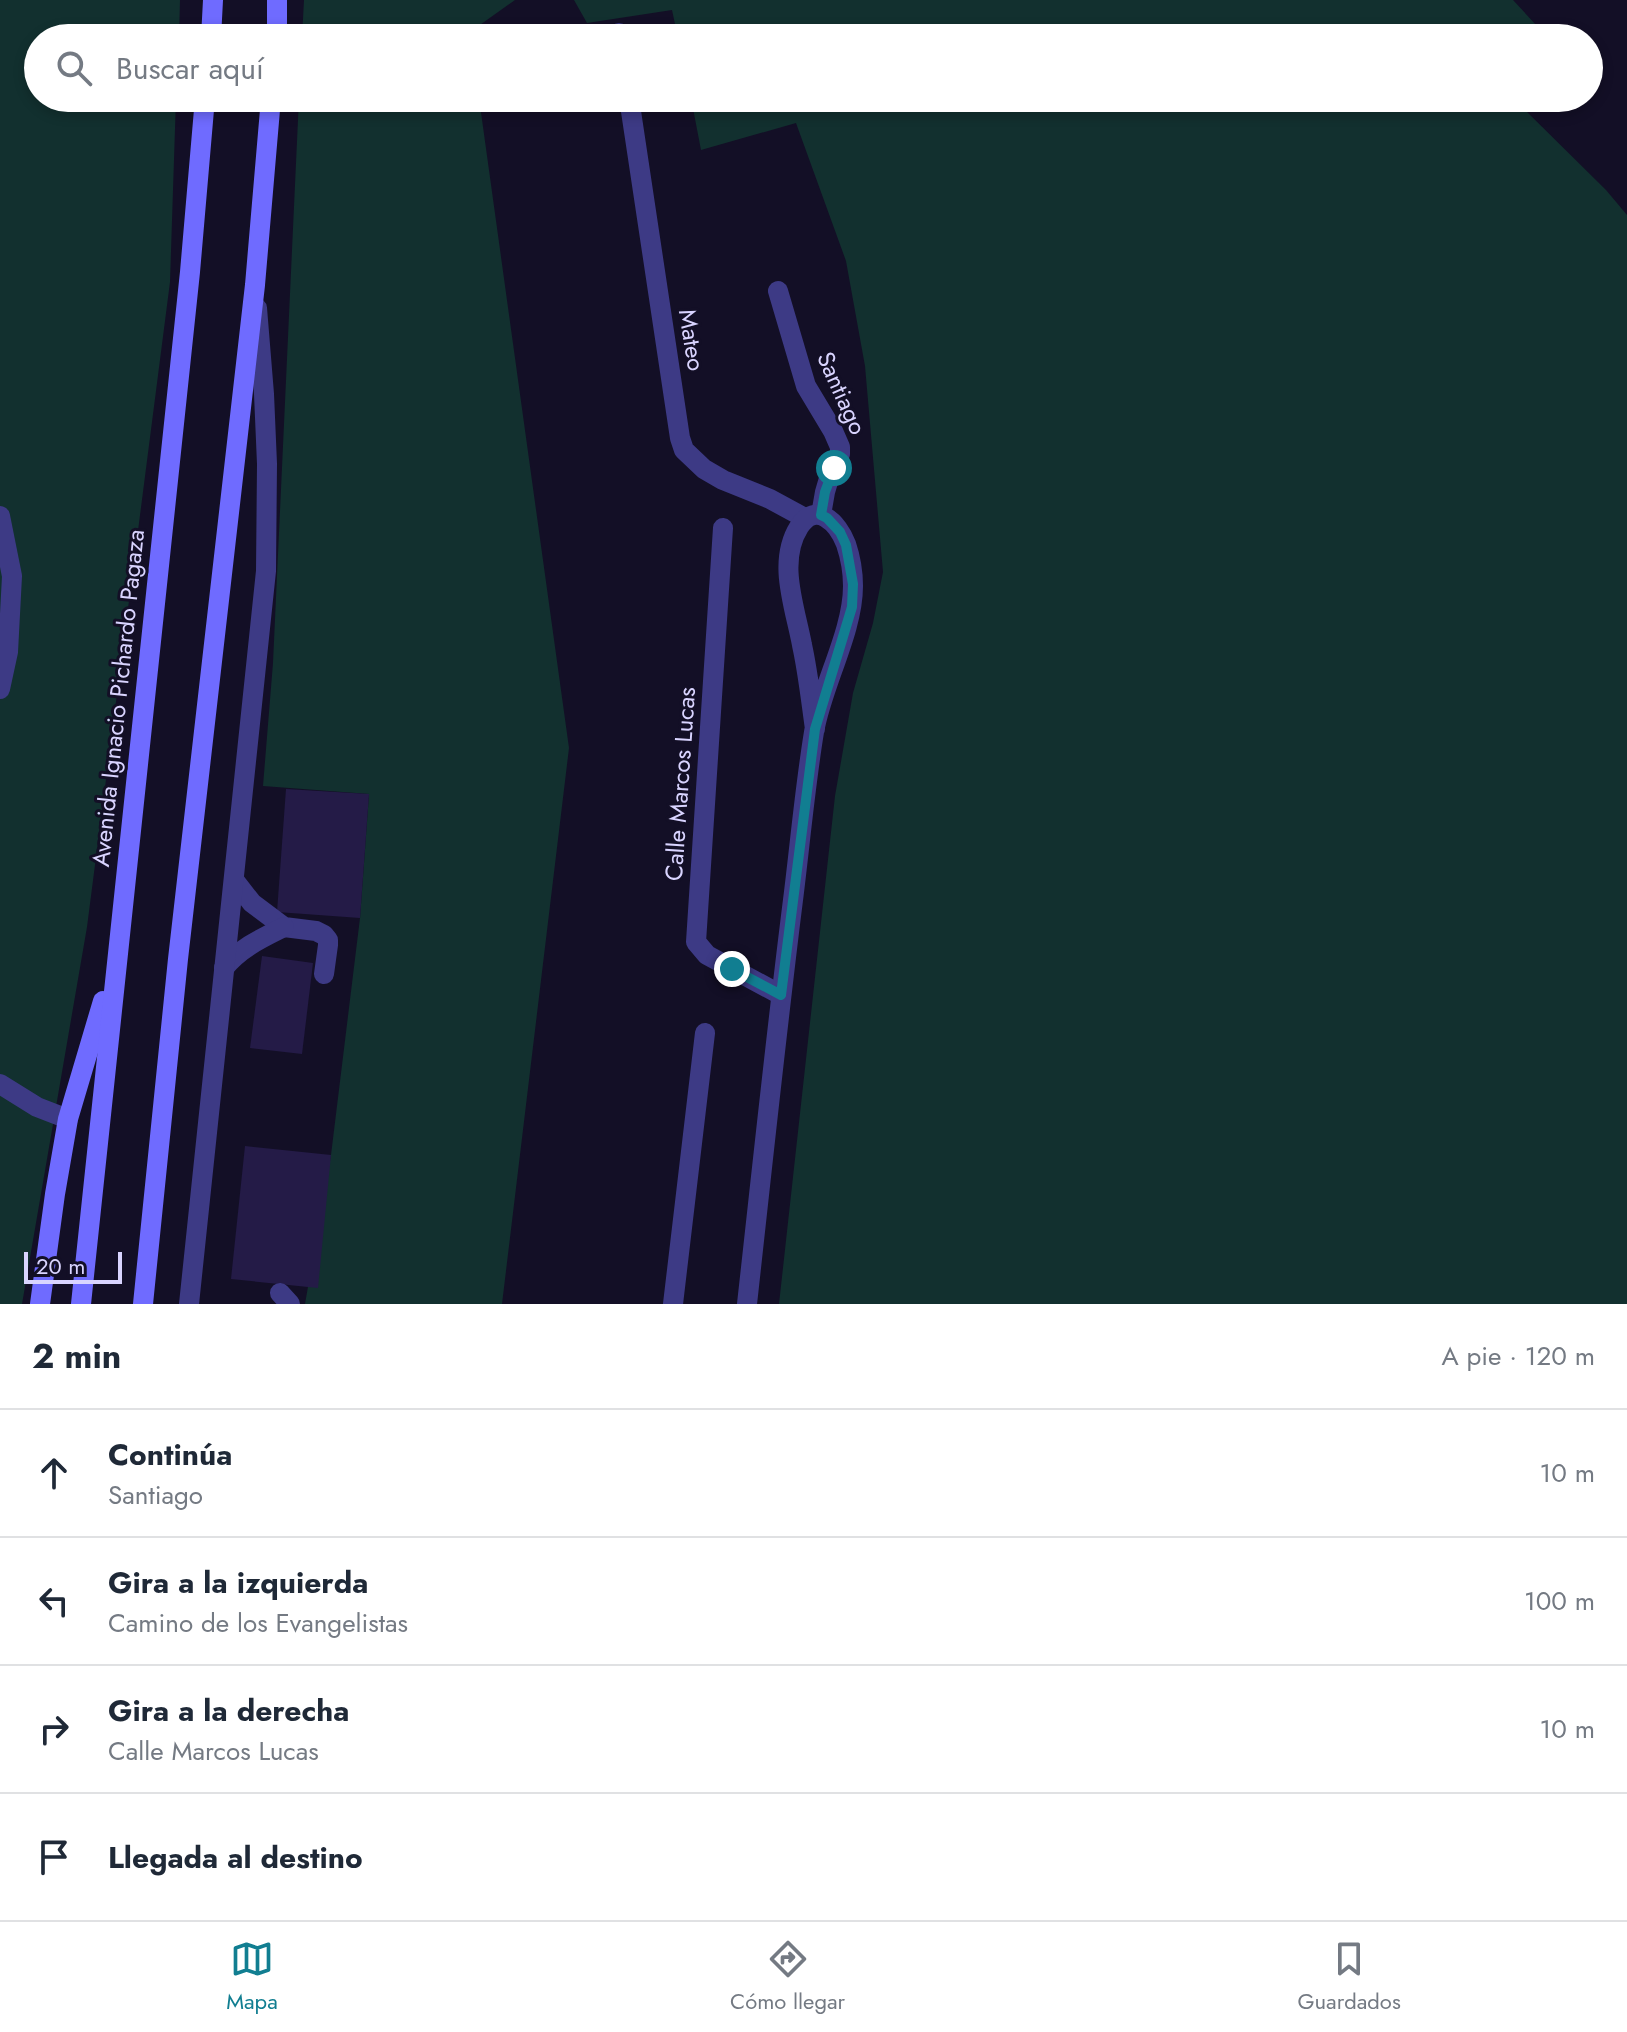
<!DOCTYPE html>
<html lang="es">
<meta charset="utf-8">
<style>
body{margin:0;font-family:Jost,sans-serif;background:#f6f6f7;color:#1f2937}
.scale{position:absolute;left:24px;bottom:20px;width:98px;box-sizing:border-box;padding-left:8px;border:4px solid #d9d4ff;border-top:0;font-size:22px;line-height:28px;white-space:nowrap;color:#d9d4ff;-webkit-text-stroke:6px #130f26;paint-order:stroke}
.stop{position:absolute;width:24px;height:24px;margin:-18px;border:6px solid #117e91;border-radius:50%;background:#fff}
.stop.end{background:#117e91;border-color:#fff;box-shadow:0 2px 8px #0008}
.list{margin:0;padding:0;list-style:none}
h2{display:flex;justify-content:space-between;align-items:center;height:104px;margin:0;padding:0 32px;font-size:34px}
h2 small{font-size:26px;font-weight:400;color:#747a83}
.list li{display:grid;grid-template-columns:52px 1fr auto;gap:24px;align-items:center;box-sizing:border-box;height:128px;padding:0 32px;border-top:2px solid #e0e1e3}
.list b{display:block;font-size:30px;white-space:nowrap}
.list p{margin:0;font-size:26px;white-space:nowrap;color:#747a83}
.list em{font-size:26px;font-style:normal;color:#747a83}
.icon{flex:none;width:44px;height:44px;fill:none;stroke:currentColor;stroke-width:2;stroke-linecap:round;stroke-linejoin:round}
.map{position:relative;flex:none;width:1627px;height:1304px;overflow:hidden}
.search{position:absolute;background:#fff;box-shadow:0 4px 12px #0003;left:24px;right:24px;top:24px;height:88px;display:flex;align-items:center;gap:20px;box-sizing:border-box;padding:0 28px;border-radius:44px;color:#747a83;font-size:30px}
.sheet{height:616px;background:#fff}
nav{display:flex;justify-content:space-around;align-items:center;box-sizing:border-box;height:112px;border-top:2px solid #e0e1e3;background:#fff;font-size:22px;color:#747a83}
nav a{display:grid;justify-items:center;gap:4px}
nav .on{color:#117e91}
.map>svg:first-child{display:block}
.green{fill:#12302f}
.building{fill:#241b47}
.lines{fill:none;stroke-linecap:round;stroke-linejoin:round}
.street{stroke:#3d3a85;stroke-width:20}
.secondary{stroke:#6f6bff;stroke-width:20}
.route{stroke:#117e91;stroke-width:10}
.labels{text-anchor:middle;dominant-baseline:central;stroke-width:6;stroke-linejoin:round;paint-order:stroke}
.street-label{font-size:24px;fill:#d9d4ff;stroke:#130f26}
</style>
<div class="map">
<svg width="1627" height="1304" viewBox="0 0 1627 1304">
<rect width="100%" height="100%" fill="#130f26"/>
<g class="green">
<polygon points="0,0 180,0 179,38 38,38 38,98 176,98 170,282 87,927 22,1304 0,1304"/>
<polygon points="304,0 515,0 470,32 470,38 302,38"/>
<polygon points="574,0 1513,0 1548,38 678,38 672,10 587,23"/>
<polygon points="299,98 479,98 569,748 502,1304 305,1304 331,1155 360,918 369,794 263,786 273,663"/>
<polygon points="691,98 1519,98 1517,102 1606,190 1627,215 1627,1304 779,1304 835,796 853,693 873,623 883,572 865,366 846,261 796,123 701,150"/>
</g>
<g class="building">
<polygon points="286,789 369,794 360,918 277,912"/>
<polygon points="262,956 313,963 302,1054 250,1048"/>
<polygon points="245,1146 331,1155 318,1288 231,1279"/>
</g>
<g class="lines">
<g class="street">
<polyline points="619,33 619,38"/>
<polyline points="629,98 680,438 684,450 704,469 723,480 770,499 805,518"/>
<polyline points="778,291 806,386 833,431 840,447 840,454 830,475 825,492 821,515"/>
<polyline points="0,516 12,576 8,652 0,689"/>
<polyline points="723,528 696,942 707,955 781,995"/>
<polyline points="234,880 252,903 284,927 316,931 324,935 328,940 328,945 324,974"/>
<path d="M224 968C240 948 262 938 284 927"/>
<polyline points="0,1084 37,1107 68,1119"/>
<polyline points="280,1293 290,1304"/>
<polyline points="189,1304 266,571 267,464 264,394 257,308"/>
<polyline points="673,1304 705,1033"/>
<path d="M747 1304C762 1169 776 1035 793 900 800 844 805 787 814 732 822 685 853 632 853 586 853 573 850 556 846 544 838 523 816 500 799 527 777 562 795 607 802 645 808 672 811 701 815 729"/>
</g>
<g class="secondary">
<polyline points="211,38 213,0"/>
<polyline points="277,38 277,0"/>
<polyline points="40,1304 55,1194 68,1119 103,1001"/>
<polyline points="81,1304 190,272 205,98"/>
<polyline points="143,1304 178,959 255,285 271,98"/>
</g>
</g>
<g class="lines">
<polyline class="route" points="732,969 781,995 815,729 852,607 853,584 846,545 840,532 827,518 821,515 825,492 834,468"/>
</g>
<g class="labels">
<g class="street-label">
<text transform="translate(692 340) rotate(81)">Mateo</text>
<text transform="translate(842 393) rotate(66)">Santiago</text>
<text transform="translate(118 698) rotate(-84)">Avenida Ignacio Pichardo Pagaza</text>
<text transform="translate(680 784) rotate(-86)">Calle Marcos Lucas</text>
</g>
</g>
</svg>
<div class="scale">20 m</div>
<div class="stop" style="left:834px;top:468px"></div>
<div class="stop end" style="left:732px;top:969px"></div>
<div class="search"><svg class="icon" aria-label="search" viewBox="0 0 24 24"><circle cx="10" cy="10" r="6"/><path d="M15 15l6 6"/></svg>Buscar aquí</div>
</div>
<section class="sheet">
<h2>2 min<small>A pie · 120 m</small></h2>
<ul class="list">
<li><svg class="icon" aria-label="ahead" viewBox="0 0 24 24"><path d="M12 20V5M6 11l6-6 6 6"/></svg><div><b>Continúa</b><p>Santiago</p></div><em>10 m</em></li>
<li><svg class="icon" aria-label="left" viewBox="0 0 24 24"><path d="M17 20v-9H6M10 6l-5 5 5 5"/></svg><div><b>Gira a la izquierda</b><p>Camino de los Evangelistas</p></div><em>100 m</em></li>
<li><svg class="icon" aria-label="right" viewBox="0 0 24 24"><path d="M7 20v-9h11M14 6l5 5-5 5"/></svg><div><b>Gira a la derecha</b><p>Calle Marcos Lucas</p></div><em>10 m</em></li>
<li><svg class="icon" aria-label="arrive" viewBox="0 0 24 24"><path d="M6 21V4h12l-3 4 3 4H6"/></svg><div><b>Llegada al destino</b></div></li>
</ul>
</section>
<nav>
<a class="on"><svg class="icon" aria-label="map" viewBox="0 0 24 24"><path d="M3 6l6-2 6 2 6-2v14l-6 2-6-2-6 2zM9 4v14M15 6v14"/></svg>Mapa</a>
<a><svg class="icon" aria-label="directions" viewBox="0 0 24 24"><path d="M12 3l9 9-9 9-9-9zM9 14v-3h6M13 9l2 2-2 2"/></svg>Cómo llegar</a>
<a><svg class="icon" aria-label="saved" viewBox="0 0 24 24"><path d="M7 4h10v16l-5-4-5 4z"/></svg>Guardados</a>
</nav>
